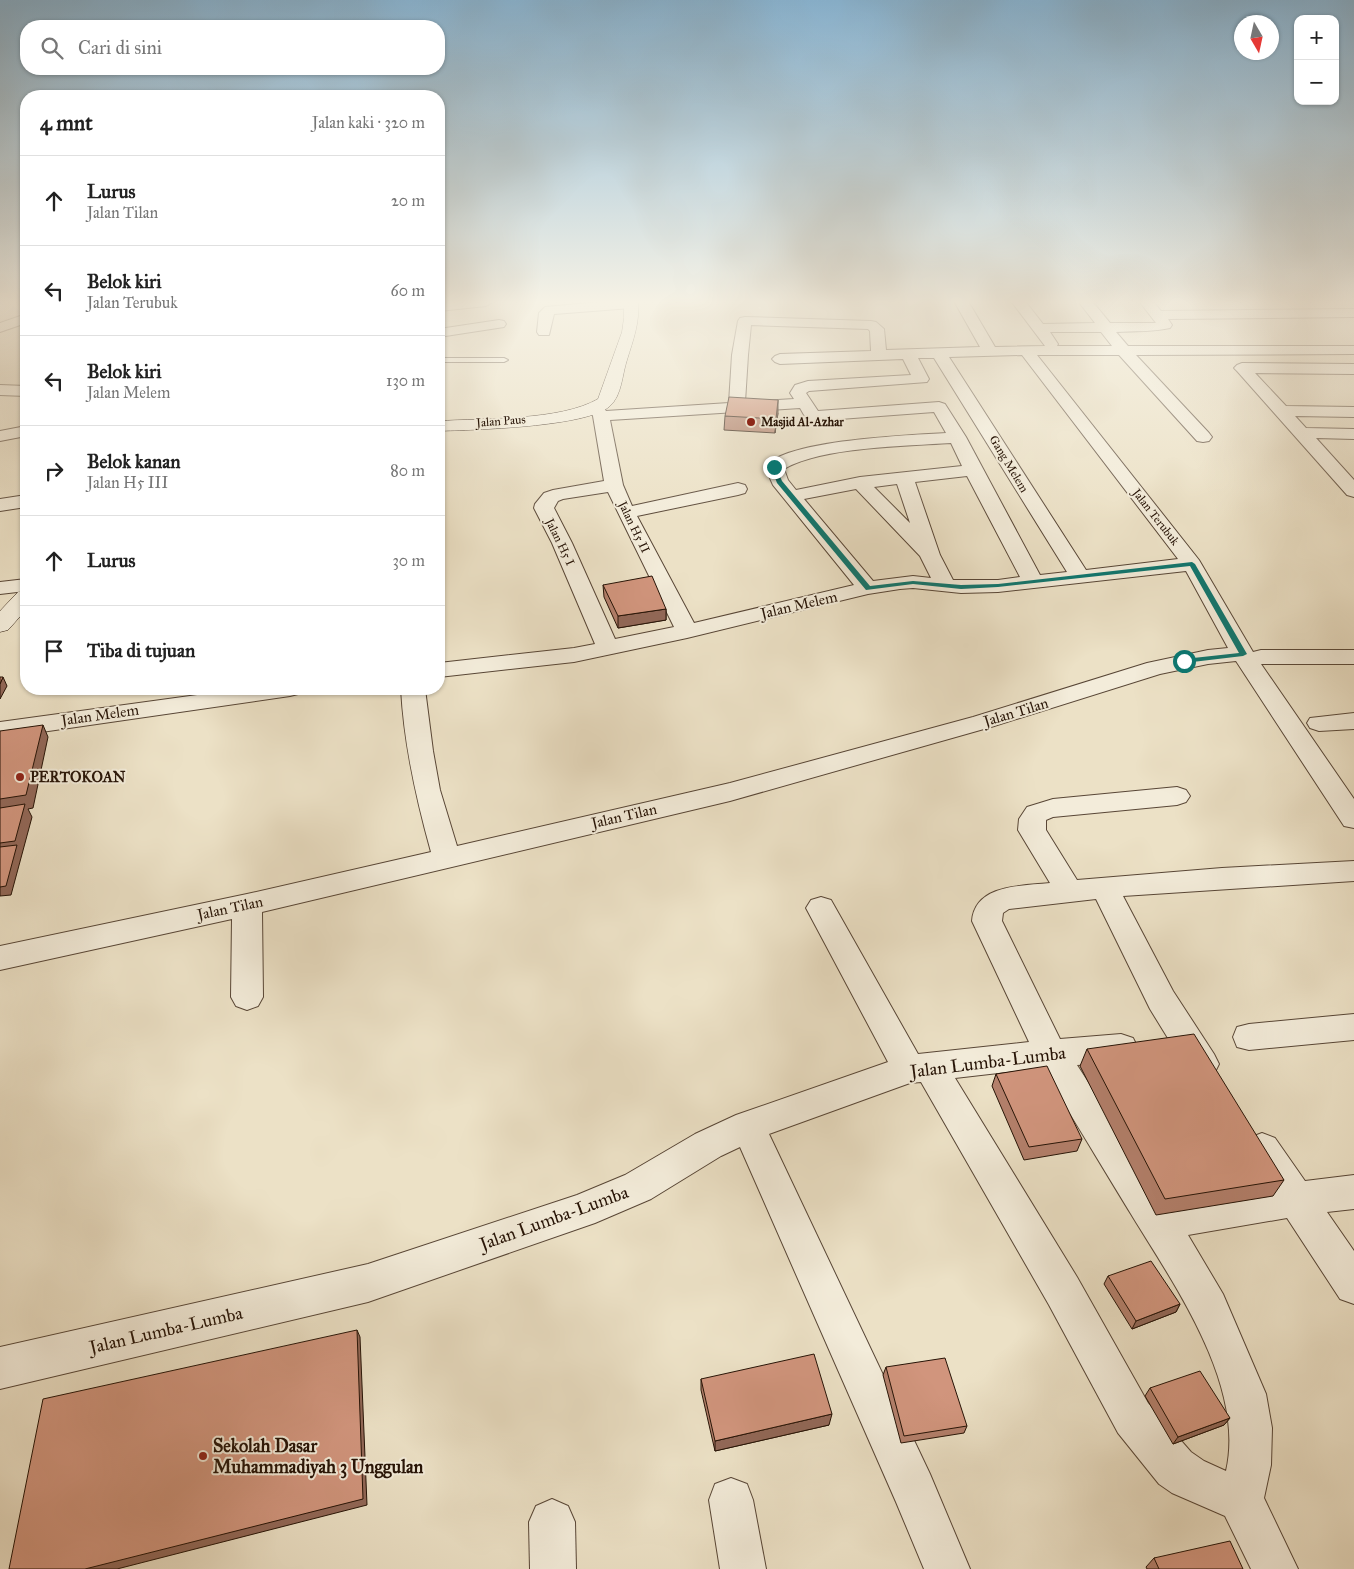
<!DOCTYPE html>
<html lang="id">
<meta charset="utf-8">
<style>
body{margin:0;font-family:"IM FELL Great Primer",serif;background:#f2f2f2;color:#222}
.controls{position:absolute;right:15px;top:15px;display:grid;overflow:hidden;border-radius:10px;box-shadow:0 1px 4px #0004}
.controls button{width:45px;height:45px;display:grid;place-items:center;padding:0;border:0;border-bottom:1px solid #e0e0e0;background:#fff;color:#222;font:25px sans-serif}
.compass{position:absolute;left:1234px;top:15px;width:45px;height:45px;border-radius:50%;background:#fff;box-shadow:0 1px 4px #0004;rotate:171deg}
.stop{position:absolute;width:15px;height:15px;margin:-11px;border:4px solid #0f766e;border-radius:50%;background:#fff}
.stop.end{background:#0f766e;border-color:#fff;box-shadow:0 1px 5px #0008}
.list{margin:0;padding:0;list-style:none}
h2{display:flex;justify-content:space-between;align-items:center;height:65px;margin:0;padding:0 20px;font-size:21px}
h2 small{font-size:16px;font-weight:400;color:#767676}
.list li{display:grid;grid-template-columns:32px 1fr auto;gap:15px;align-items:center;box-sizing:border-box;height:90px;padding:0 20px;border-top:1px solid #e0e0e0}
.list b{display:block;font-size:19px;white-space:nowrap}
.list p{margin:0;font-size:16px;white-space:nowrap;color:#767676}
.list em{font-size:16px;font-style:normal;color:#767676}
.icon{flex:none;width:28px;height:28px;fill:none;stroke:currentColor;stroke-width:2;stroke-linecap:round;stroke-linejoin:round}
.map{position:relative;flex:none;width:1354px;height:1569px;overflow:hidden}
.search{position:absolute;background:#fff;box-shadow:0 1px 4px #0004;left:20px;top:20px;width:425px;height:55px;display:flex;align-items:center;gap:12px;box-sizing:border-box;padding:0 18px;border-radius:20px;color:#767676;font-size:19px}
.panel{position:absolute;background:#fff;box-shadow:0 1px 4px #0004;left:20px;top:90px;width:425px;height:605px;border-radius:20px}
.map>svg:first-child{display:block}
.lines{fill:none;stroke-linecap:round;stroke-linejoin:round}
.service-casing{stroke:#584636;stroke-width:2}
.minor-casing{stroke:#584636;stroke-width:2}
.secondary-casing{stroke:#261306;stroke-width:1}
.service{fill:#f3ecda;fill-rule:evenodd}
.minor{fill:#f3ecda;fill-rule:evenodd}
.secondary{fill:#f3ecda;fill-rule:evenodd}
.wall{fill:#b4806c;stroke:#261306}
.shaded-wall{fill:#926858;stroke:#261306}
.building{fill:#d1957d;stroke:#261306}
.route{fill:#0f766e}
.poi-dot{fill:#8f2418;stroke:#f3ecda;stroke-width:2}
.labels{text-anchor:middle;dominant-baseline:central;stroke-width:4;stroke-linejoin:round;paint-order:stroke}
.far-street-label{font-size:12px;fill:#261306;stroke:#f3ecda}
.far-poi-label{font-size:12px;font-weight:bold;fill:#261306;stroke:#f3ecda;text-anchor:start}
.street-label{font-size:15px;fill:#261306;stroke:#f3ecda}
.poi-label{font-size:15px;font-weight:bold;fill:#261306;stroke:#f3ecda;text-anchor:start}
.near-street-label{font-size:18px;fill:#261306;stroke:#f3ecda}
.near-poi-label{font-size:18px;font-weight:bold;fill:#261306;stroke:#f3ecda;text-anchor:start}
</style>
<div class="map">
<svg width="1354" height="1569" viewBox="0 0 1354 1569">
<rect width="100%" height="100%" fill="#ece1c6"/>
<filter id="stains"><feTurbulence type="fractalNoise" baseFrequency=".004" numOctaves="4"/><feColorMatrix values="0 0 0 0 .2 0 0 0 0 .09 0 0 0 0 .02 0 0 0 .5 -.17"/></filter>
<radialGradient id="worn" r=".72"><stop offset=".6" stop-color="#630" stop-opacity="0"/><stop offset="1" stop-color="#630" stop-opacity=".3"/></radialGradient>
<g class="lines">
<g class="service-casing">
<polygon id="service" points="439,358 504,358 508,360 504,362 439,362"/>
</g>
<g class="minor-casing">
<g id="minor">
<polygon points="454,301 492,301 493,302 486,306 439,311 439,303"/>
<polygon points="612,301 636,301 638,304 631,308 554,314 549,335 539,335 537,332 539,313 545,307"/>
<path d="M954 301H968L995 347 1045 346 1011 301H1025L1043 324 1095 323 1078 301H1092L1110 323H1156L1139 301H1153L1161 311 1354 309V317L1168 319 1172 325 1170 328C1152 332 1134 331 1116 332L1128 346H1354V354L1136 355 1209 433 1212 437 1209 441 1203 442 1197 441 1119 355H1037L1199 560 1253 652 1261 650H1354V664H1261L1354 799V828L1344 826 1236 661 1208 664 1160 674 991 727 730 801 262 912 263 997 258 1006 247 1010 236 1006 231 997 232 919 0 970V946L247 894 431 852C416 798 404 745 401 689H425L433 751 440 790 457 846 730 783 973 717 1147 663 1208 650 1228 648 1186 571 998 592 961 593 913 588 900 589 868 594 687 638 574 662 439 677V663L574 648 595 644 552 543 534 508 535 504 544 493 553 490 604 481 593 416 588 408 590 405H602L606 411 729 403 732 355 738 321 740 318 745 317 871 321 876 322 884 329 886 350 980 347ZM751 325 868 329 870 331 871 351 780 354 775 356 772 359 775 362 780 364 903 359 911 375 808 381 795 385 790 393 794 399 745 402 748 355ZM1050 332H1101L1112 346H1057L1058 344ZM1022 355 1178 559 1086 570 949 357ZM918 358H934L1067 572 1040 575 966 437 945 404 939 402 818 411 806 393 809 391 927 382 929 379ZM800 408 807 420 813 421 934 412 946 433C911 435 784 440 765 467L773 485 854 585 694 623 637 516 738 495 745 493 747 489 745 485 738 483 632 506 623 485 610 420ZM951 443 962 466 860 477 796 490 788 480 784 469C821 447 906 446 951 443ZM967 476 1020 577 998 580H953L940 555 915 482ZM897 484 910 523 874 487ZM856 489 920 556 931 578 913 576 873 581 804 499ZM608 492 674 627 615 639 572 543 554 508 558 501 563 499Z"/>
<polygon points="26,314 26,323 0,332 0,323"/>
<polygon points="499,320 504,321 506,324 504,327 439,337 439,329"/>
<polygon points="1242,363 1354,364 1354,374 1255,373 1286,406 1354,407 1354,417 1295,416 1306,428 1354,429 1354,439 1316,438 1354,480 1354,497 1347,495 1237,371 1234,368 1237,365"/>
<polygon points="0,385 26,386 26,396 0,395"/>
<polygon points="26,426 26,436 0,441 0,431"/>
<polygon points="26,495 26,507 0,511 0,499"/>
<polygon points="26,579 26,591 0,594 0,582"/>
<polygon points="241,689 302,689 298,694 290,696 0,738 0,722"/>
<polygon points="1354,713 1354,729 1319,731 1310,728 1307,723 1310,718"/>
<path d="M1177 787 1186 790 1190 796 1186 802 1177 805 1053 817 1046 820V830L1077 880 1222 868 1354 861V881L1123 896 1173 991 1214 1054 1219 1064 1214 1074 1202 1078 1190 1074 1150 1009 1096 899 1009 909 1003 913 1002 921 1060 1039 1121 1034 1133 1038 1138 1048 1133 1058 1121 1062 1077 1065 1166 1203 1267 1187 1244 1149 1249 1138 1262 1133 1275 1138 1305 1181 1354 1175V1209L1327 1212 1354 1251V1304L1340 1299 1287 1218 1188 1235 1223 1294 1266 1394 1272 1428 1271 1465 1264 1498 1298 1569H1251L1225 1516 1172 1493 1159 1484 1118 1433 1049 1305 921 1082 910 1083 769 1134 930 1474 970 1569H924L896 1502 740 1147 721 1156 651 1199 595 1223 368 1302 0 1389V1347L368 1264 577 1195 625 1175 695 1134 736 1115 888 1062 806 908 811 900 821 897 831 900 918 1054 1029 1042 972 921C975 884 1022 886 1050 883L1018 830 1019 819 1027 807 1053 799ZM1042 1068C1072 1116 1101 1165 1131 1214 1173 1283 1246 1385 1226 1471L1204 1461 1191 1452 1148 1403 1077 1277 955 1078Z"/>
<polygon points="1354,1014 1354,1040 1249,1050 1237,1047 1233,1037 1237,1027 1249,1024"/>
<polygon points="731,1478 747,1484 753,1500 766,1569 720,1569 709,1500 715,1484"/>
<polygon points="552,1499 568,1506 575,1522 576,1569 530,1569 529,1522 536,1506"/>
</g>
</g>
<g class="secondary-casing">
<g id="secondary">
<path d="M624 301H638C640 323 633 340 627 360 622 375 622 395 610 406 588 427 472 430 439 431V421C484 418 560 421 598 399L622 332 624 318Z"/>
<polygon points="26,590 26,610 8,630 0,632 0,611 18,592"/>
</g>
</g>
<use href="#service" class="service"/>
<use href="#minor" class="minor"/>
<use href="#secondary" class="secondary"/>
</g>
<g class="wall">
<polygon points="778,413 775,433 724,430 725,416"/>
<polygon points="603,585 666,609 666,620 618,628 604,597"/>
<polygon points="1087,1049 1284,1180 1273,1196 1156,1215 1080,1066"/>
<polygon points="996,1074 1082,1139 1077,1151 1024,1160 992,1086"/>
<polygon points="1108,1276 1180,1304 1176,1312 1132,1329 1104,1284"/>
<polygon points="886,1367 967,1426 964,1433 901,1443 883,1375"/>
<polygon points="701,1379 829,1425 715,1451 701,1390"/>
<polygon points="1150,1388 1230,1418 1224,1425 1173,1444 1145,1396"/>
<polygon points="1154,1558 1243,1569 1147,1569 1146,1567"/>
</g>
<g class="shaded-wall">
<polygon points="778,400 778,413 775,433 776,419"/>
<polygon points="666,609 666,620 618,628 618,616"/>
<polygon points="3,677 7,686 0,699 0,684"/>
<polygon points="43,725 48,737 33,808 28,809 32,817 11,895 0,896 0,799"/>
<polygon points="1180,1304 1176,1312 1132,1329 1136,1321"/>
<polygon points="357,1330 360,1337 367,1505 117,1569 85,1569"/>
<polygon points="832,1414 829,1425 715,1451 715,1441"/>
<polygon points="1230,1418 1224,1425 1173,1444 1178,1437"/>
</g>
<g class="building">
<polygon points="729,397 778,400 776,419 725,416"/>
<polygon points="652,576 666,609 618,616 603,585"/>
<polygon points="0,677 3,677 0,684"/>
<polygon points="43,725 26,795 0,799 0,731"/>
<polygon points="25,804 15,841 0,843 0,808"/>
<polygon points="17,845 6,886 0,887 0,847"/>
<polygon points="1194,1034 1284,1180 1165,1199 1087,1049"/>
<polygon points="1047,1066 1082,1139 1029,1147 996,1074"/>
<polygon points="1151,1261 1180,1304 1136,1321 1108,1276"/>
<polygon points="357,1330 363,1499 85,1569 9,1569 43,1399"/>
<polygon points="814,1354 832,1414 715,1441 701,1379"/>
<polygon points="945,1358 967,1426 904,1436 886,1367"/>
<polygon points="1200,1371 1230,1418 1178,1437 1150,1388"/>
<polygon points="1230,1541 1243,1569 1159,1569 1154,1558"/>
</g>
<linearGradient id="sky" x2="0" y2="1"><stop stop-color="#89b7d7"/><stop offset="0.58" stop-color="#f6f2e5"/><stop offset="1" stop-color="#f6f2e5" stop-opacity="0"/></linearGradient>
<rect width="1354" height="521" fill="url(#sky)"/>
<polygon class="route" points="774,465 776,467 782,481 870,586 913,581 961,585 998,584 1192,562 1195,564 1247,654 1243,656 1184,663 1181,661 1184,659 1239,653 1190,566 998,587 961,589 913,584 866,590 777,483 771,467"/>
<g class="poi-dot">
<circle cx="751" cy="422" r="5"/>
<circle cx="20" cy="777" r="5"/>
<circle cx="203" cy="1456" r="5"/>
</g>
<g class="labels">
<g class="far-street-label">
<text transform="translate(501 421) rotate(-4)">Jalan Paus</text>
<text transform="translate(1009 464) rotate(59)">Gang Melem</text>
<text transform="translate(1156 517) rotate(52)">Jalan Terubuk</text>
<text transform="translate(634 527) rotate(64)">Jalan H5 II</text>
<text transform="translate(560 542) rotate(64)">Jalan H5 I</text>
</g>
<g class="far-poi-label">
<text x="761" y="422">Masjid Al-Azhar</text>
</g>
<g class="street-label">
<text transform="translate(799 605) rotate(-13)">Jalan Melem</text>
<text transform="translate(1016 712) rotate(-17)">Jalan Tilan</text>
<text transform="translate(100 715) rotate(-8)">Jalan Melem</text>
<text transform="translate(624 816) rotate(-13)">Jalan Tilan</text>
<text transform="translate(230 908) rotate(-12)">Jalan Tilan</text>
</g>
<g class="poi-label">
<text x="30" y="777">PERTOKOAN</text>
</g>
<g class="near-street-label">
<text transform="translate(988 1062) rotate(-7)">Jalan Lumba-Lumba</text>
<text transform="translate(554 1218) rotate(-20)">Jalan Lumba-Lumba</text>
<text transform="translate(166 1330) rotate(-13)">Jalan Lumba-Lumba</text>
</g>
<g class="near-poi-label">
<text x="213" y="1446">Sekolah Dasar<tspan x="213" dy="21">Muhammadiyah 3 Unggulan</tspan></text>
</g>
</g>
<rect width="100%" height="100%" filter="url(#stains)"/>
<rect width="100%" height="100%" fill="url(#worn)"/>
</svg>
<div class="controls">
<button>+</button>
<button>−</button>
</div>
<svg class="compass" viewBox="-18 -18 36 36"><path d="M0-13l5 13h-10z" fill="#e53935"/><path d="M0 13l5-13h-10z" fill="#767676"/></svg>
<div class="stop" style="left:1184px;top:661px"></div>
<div class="stop end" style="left:774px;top:467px"></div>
<div class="search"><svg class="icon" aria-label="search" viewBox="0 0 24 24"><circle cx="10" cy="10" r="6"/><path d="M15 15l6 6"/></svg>Cari di sini</div>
<section class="panel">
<h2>4 mnt<small>Jalan kaki · 320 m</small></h2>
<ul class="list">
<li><svg class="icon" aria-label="ahead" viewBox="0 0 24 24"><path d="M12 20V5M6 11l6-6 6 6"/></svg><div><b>Lurus</b><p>Jalan Tilan</p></div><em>20 m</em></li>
<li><svg class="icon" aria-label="left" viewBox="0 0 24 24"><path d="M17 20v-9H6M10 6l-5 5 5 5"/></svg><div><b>Belok kiri</b><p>Jalan Terubuk</p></div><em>60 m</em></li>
<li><svg class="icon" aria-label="left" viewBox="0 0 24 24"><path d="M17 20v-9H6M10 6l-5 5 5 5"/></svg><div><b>Belok kiri</b><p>Jalan Melem</p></div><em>130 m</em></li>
<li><svg class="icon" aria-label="right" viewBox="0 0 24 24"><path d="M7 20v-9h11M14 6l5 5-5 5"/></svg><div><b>Belok kanan</b><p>Jalan H5 III</p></div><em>80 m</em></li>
<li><svg class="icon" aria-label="ahead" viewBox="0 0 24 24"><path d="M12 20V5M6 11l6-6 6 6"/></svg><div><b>Lurus</b></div><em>30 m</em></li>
<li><svg class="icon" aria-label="arrive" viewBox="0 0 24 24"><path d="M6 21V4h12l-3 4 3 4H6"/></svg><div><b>Tiba di tujuan</b></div></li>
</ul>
</section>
</div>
